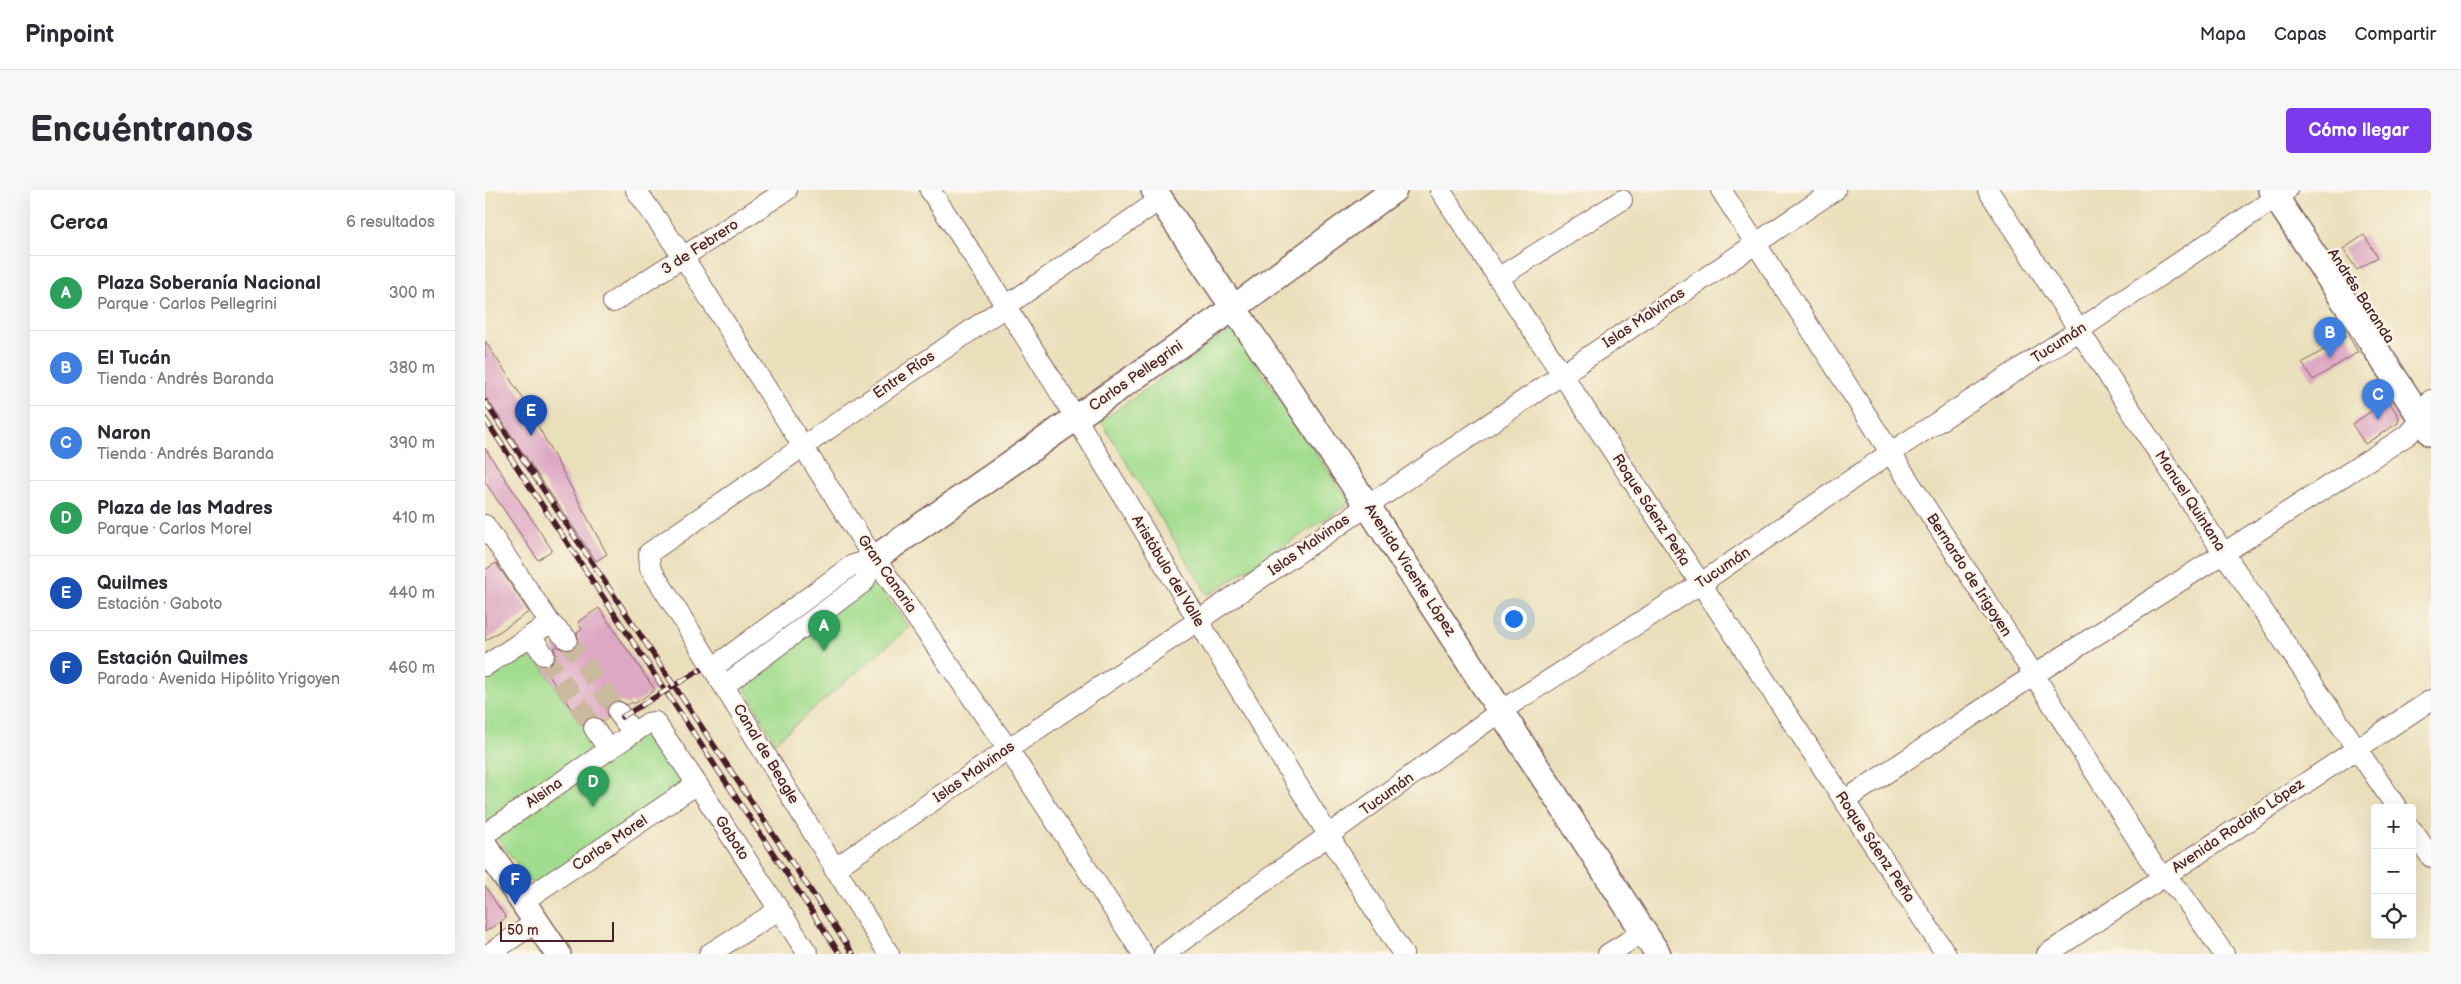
<!DOCTYPE html>
<html lang="es">
<meta charset="utf-8">
<style>
body{margin:0;font-family:"Balsamiq Sans",sans-serif;background:#f7f7f7;color:#2b2b33}
.controls{position:absolute;right:15px;bottom:15px;display:grid;overflow:hidden;border-radius:5px;box-shadow:0 5px 20px #0002}
.controls button{width:45px;height:45px;display:grid;place-items:center;padding:0;border:0;border-bottom:1px solid #e1e1e2;background:#fff;color:#2b2b33;font:25px sans-serif}
.scale{position:absolute;left:15px;bottom:12px;width:114px;box-sizing:border-box;padding-left:5px;border:2px solid #4a1f2b;border-top:0;font-size:14px;line-height:18px;white-space:nowrap;color:#4a1f2b;-webkit-text-stroke:4px #fcf5e5;paint-order:stroke}
.you{position:absolute;left:1028px;top:428px;width:18px;height:18px;margin:-12px;border:4px solid #fff;border-radius:50%;background:#1a73e8;box-shadow:0 0 0 8px #1a73e833}
.badge{display:grid;place-items:center;width:32px;height:32px;border-radius:50%;background:#7c3aed;color:#fff;font-size:16px;font-weight:700}
.pin{position:absolute;translate:-50% -41px;filter:drop-shadow(0 1px 2px #0008)}
.pin::after{content:'';position:absolute;top:26px;width:18px;height:15px;background:inherit;clip-path:polygon(0 0,100% 0,50% 100%)}
.list{margin:0;padding:0;list-style:none}
h2{display:flex;justify-content:space-between;align-items:center;height:65px;margin:0;padding:0 20px;font-size:21px}
h2 small{font-size:16px;font-weight:400;color:#7c7c81}
.list li{display:grid;grid-template-columns:32px 1fr auto;gap:15px;align-items:center;box-sizing:border-box;height:75px;padding:0 20px;border-top:1px solid #e1e1e2}
.list b{display:block;font-size:19px;white-space:nowrap}
.list p{margin:0;font-size:16px;white-space:nowrap;color:#7c7c81}
.list em{font-size:16px;font-style:normal;color:#7c7c81}
.icon{flex:none;width:28px;height:28px;fill:none;stroke:currentColor;stroke-width:2;stroke-linecap:round;stroke-linejoin:round}
.map{position:relative;flex:none;width:1946px;height:764px;overflow:hidden;border-radius:5px}
header{display:flex;align-items:center;gap:30px;box-sizing:border-box;height:70px;padding:0 25px;background:#fff;border-bottom:1px solid #e1e1e2}
header strong{font-size:24px}
nav{display:flex;gap:28px;margin-inline-start:auto;font-size:18px}
.intro{display:flex;align-items:center;justify-content:space-between;box-sizing:border-box;height:120px;padding:0 30px}
h1{margin:0;font-size:35px}
.button{padding:12px 22px;border-radius:5px;background:#7c3aed;color:#fff;font-size:18px;font-weight:700}
main{display:flex;gap:30px;padding:0 30px}
aside{flex:1;background:#fff;border-radius:5px;box-shadow:0 5px 20px #0002}
.map>svg:first-child{display:block}
.green{fill:#a2dd8f;stroke:#767e5d}
.building{fill:#dda8c4}
.lines{fill:none;stroke-linecap:round;stroke-linejoin:round}
.minor-tunnel{stroke:#cab99e;stroke-width:20;stroke-dasharray:20 10;stroke-linecap:butt}
.minor-casing{stroke:#82625d;stroke-width:22}
.major-casing{stroke:#82625d;stroke-width:28}
.minor{stroke:#fff;stroke-width:20}
.major{stroke:#fff;stroke-width:25}
.rail-casing{stroke:#4a1f2b;stroke-width:5.5}
.rail{stroke:#fcf5e5;stroke-width:4;stroke-dasharray:11;stroke-linecap:butt}
.labels{text-anchor:middle;dominant-baseline:central;stroke-width:4.5;stroke-linejoin:round;paint-order:stroke}
.street-label{font-size:15px;fill:#4a1f2b;stroke:#fcf5e5}
</style>
<header>
<strong>Pinpoint</strong>
<nav><a>Mapa</a><a>Capas</a><a>Compartir</a></nav>
</header>
<div class="intro"><h1>Encuéntranos</h1><a class="button">Cómo llegar</a></div>
<main>
<aside>
<h2>Cerca<small>6 resultados</small></h2>
<ul class="list">
<li><span class="badge" style="background:#2e9e5b">A</span><div><b>Plaza Soberanía Nacional</b><p>Parque · Carlos Pellegrini</p></div><em>300 m</em></li>
<li><span class="badge" style="background:#3f7fe0">B</span><div><b>El Tucán</b><p>Tienda · Andrés Baranda</p></div><em>380 m</em></li>
<li><span class="badge" style="background:#3f7fe0">C</span><div><b>Naron</b><p>Tienda · Andrés Baranda</p></div><em>390 m</em></li>
<li><span class="badge" style="background:#2e9e5b">D</span><div><b>Plaza de las Madres</b><p>Parque · Carlos Morel</p></div><em>410 m</em></li>
<li><span class="badge" style="background:#1a4fb4">E</span><div><b>Quilmes</b><p>Estación · Gaboto</p></div><em>440 m</em></li>
<li><span class="badge" style="background:#1a4fb4">F</span><div><b>Estación Quilmes</b><p>Parada · Avenida Hipólito Yrigoyen</p></div><em>460 m</em></li>
</ul>
</aside>
<div class="map">
<svg width="1946" height="764" viewBox="0 0 1946 764">
<rect width="100%" height="100%" fill="#fcf5e5"/>
<filter id="ink" filterUnits="userSpaceOnUse"><feTurbulence type="fractalNoise" baseFrequency=".02" numOctaves="2"/><feDisplacementMap in="SourceGraphic" scale="10" xChannelSelector="R" yChannelSelector="G"/><feConvolveMatrix kernelMatrix="1 2 1 2 8 2 1 2 1" color-interpolation-filters="sRGB"/></filter>
<filter id="wash" filterUnits="userSpaceOnUse"><feTurbulence type="fractalNoise" baseFrequency=".0096" numOctaves="4" result="noise"/><feDisplacementMap in="SourceGraphic" scale="20" xChannelSelector="R" yChannelSelector="G"/><feGaussianBlur stdDeviation="1.12" result="paint"/><feColorMatrix in="noise" values="0 0 0 0 0 0 0 0 0 0 0 0 0 0 0 0 0 1.4 0 .05"/><feComposite in="paint" operator="in"/></filter>
<g filter="url(#wash)">
<rect width="100%" height="100%" fill="#eadfbb"/>
<g class="green">
<polygon points="747,138 865,313 723,405 616,231"/>
<polygon points="382,382 424,437 290,552 252,484"/>
<polygon points="45,459 112,558 3,632 0,629 0,489"/>
<polygon points="167,537 205,587 49,696 12,647"/>
</g>
<g id="blocks">
<g class="building">
<polygon points="1879,45 1893,67 1872,80 1858,59"/>
<polygon points="1863,145 1873,162 1828,190 1817,173"/>
<polygon points="0,151 39,210 122,364 111,371 0,206"/>
<polygon points="1903,210 1914,227 1913,233 1880,254 1867,234"/>
<polygon points="0,258 67,360 53,370 0,292"/>
<polygon points="11,373 44,422 0,451 0,380"/>
<polygon points="114,418 170,500 149,514 147,512 143,515 132,510 127,512 122,518 123,528 119,531 108,526 102,528 98,536 58,477 65,475 69,471 71,465 69,458 72,456 80,461 90,457 94,451 92,443 97,439 93,432"/>
<polygon points="0,696 21,728 0,742"/>
</g>
</g>
</g>
<g filter="url(#ink)">
<use href="#blocks" fill-opacity="0" stroke="#82625d" stroke-width="1"/>
<g class="lines">
<g class="minor-tunnel">
<polyline points="82,449 133,522"/>
<polyline points="59,465 109,538"/>
</g>
<g class="minor-casing">
<g id="minor">
<polyline points="151,0 199,68 379,353 523,559 658,764"/>
<path d="M445 0C612 249 756 512 918 764"/>
<polyline points="955,0 1461,764"/>
<polyline points="1236,0 1549,485 1669,676 1696,703 1739,764"/>
<polyline points="1503,0 1738,362 1912,618"/>
<polyline points="1013,88 1137,10"/>
<polyline points="128,112 302,0"/>
<polyline points="0,335 65,433 82,449"/>
<polyline points="46,446 59,465"/>
<polyline points="0,476 65,433"/>
<polyline points="229,477 366,376 390,368"/>
<polyline points="240,495 379,392 390,368"/>
<polyline points="133,522 148,543"/>
<polyline points="109,538 123,559"/>
<polyline points="1359,611 1549,485 1924,244 1937,229 1946,210"/>
<polyline points="1927,640 1946,667"/>
<polyline points="0,644 163,533 170,532 212,594 323,764"/>
<polyline points="349,679 523,559 1350,0"/>
<polyline points="37,712 212,594"/>
<polyline points="4,764 51,732"/>
<polyline points="224,764 294,720"/>
<path d="M404 764C322 637 247 505 165 378L164 363 676 9"/>
<polyline points="679,764 1017,520 1215,394 1405,263 1594,140 1802,0"/>
<polyline points="1123,764 1159,742"/>
<polyline points="1562,764 1946,510"/>
</g>
</g>
<g class="major-casing">
<g id="major">
<polyline points="669,0 882,315 1173,764"/>
<polyline points="1786,0 1946,243"/>
<polyline points="390,368 750,117 909,0"/>
<polyline points="0,656 73,764"/>
</g>
</g>
<use href="#minor" class="minor"/>
<use href="#major" class="major"/>
<g class="rail-casing">
<g id="rail">
<polyline points="0,212 368,764"/>
<polyline points="0,229 355,764"/>
<polyline points="137,527 215,480"/>
</g>
</g>
<use href="#rail" class="rail"/>
</g>
</g>
<g class="labels">
<g class="street-label">
<text transform="translate(215 57) rotate(-33)">3 de Febrero</text>
<text transform="translate(1876 106) rotate(57)">Andrés Baranda</text>
<text transform="translate(1159 128) rotate(-34)">Islas Malvinas</text>
<text transform="translate(1574 153) rotate(-33)">Tucumán</text>
<text transform="translate(419 185) rotate(-35)">Entre Ríos</text>
<text transform="translate(651 186) rotate(-35)">Carlos Pellegrini</text>
<text transform="translate(1705 311) rotate(57)">Manuel Quintana</text>
<text transform="translate(1166 320) rotate(57)">Roque Sáenz Peña</text>
<text transform="translate(824 355) rotate(-35)">Islas Malvinas</text>
<text transform="translate(1238 378) rotate(-34)">Tucumán</text>
<text transform="translate(925 380) rotate(57)">Avenida Vicente López</text>
<text transform="translate(683 381) rotate(59)">Aristóbulo del Valle</text>
<text transform="translate(402 384) rotate(55)">Gran Canaria</text>
<text transform="translate(1484 385) rotate(57)">Bernardo de Irigoyen</text>
<text transform="translate(281 564) rotate(59)">Canal de Beagle</text>
<text transform="translate(489 582) rotate(-35)">Islas Malvinas</text>
<text transform="translate(59 603) rotate(-35)">Alsina</text>
<text transform="translate(902 604) rotate(-36)">Tucumán</text>
<text transform="translate(1753 636) rotate(-34)">Avenida Rodolfo López</text>
<text transform="translate(247 648) rotate(57)">Gaboto</text>
<text transform="translate(125 653) rotate(-34)">Carlos Morel</text>
<text transform="translate(1390 657) rotate(56)">Roque Sáenz Peña</text>
</g>
</g>
</svg>
<div class="controls">
<button>+</button>
<button>−</button>
<button><svg class="icon" aria-label="locate" viewBox="0 0 24 24"><circle cx="12" cy="12" r="6"/><path d="M12 2v4M12 18v4M2 12h4M18 12h4"/></svg></button>
</div>
<div class="scale">50 m</div>
<div class="you"></div>
<div class="pin badge" style="left:339px;top:461px;background:#2e9e5b">A</div>
<div class="pin badge" style="left:1845px;top:168px;background:#3f7fe0">B</div>
<div class="pin badge" style="left:1893px;top:230px;background:#3f7fe0">C</div>
<div class="pin badge" style="left:108px;top:617px;background:#2e9e5b">D</div>
<div class="pin badge" style="left:46px;top:246px;background:#1a4fb4">E</div>
<div class="pin badge" style="left:30px;top:715px;background:#1a4fb4">F</div>
</div>
</main>
